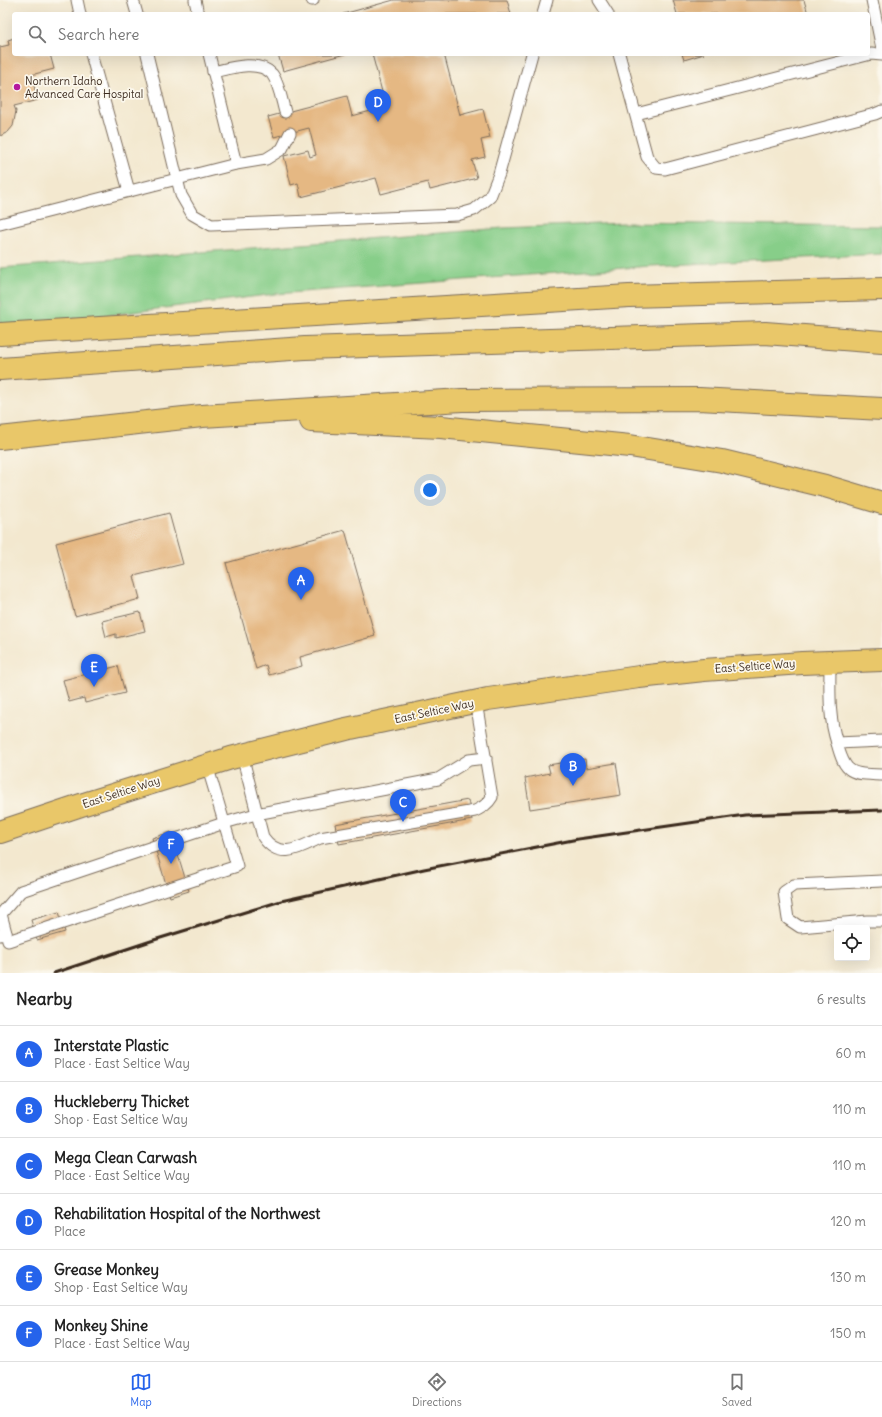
<!DOCTYPE html>
<meta charset="utf-8">
<style>
body{margin:0;font-family:Delius,sans-serif;background:#f2f2f2;color:#222}
.controls{position:absolute;right:12px;bottom:12px;display:grid;overflow:hidden;border-radius:4px;box-shadow:0 4px 16px #0002}
.controls button{width:36px;height:36px;display:grid;place-items:center;padding:0;border:0;border-bottom:1px solid #e0e0e0;background:#fff;color:#222;font:20px sans-serif}
.you{position:absolute;left:430px;top:490px;width:14px;height:14px;margin:-10px;border:3px solid #fff;border-radius:50%;background:#1a73e8;box-shadow:0 0 0 6px #1a73e833}
.badge{display:grid;place-items:center;width:26px;height:26px;border-radius:50%;background:#2563eb;color:#fff;font-size:13px;font-weight:700}
.pin{position:absolute;translate:-50% -33px;filter:drop-shadow(0 1px 2px #0008)}
.pin::after{content:'';position:absolute;top:21px;width:14px;height:12px;background:inherit;clip-path:polygon(0 0,100% 0,50% 100%)}
.list{margin:0;padding:0;list-style:none}
h2{display:flex;justify-content:space-between;align-items:center;height:52px;margin:0;padding:0 16px;font-size:17px}
h2 small{font-size:13px;font-weight:400;color:#767676}
.list li{display:grid;grid-template-columns:26px 1fr auto;gap:12px;align-items:center;box-sizing:border-box;height:56px;padding:0 16px;border-top:1px solid #e0e0e0}
.list b{display:block;font-size:15px;white-space:nowrap}
.list p{margin:0;font-size:13px;white-space:nowrap;color:#767676}
.list em{font-size:13px;font-style:normal;color:#767676}
.icon{flex:none;width:22px;height:22px;fill:none;stroke:currentColor;stroke-width:2;stroke-linecap:round;stroke-linejoin:round}
.map{position:relative;flex:none;width:882px;height:973px;overflow:hidden}
.search{position:absolute;background:#fff;box-shadow:0 4px 16px #0002;left:12px;right:12px;top:12px;height:44px;display:flex;align-items:center;gap:10px;box-sizing:border-box;padding:0 14px;border-radius:4px;color:#767676;font-size:15px}
.sheet{height:388px;background:#fff}
nav{display:flex;justify-content:space-around;align-items:center;box-sizing:border-box;height:56px;border-top:1px solid #e0e0e0;background:#fff;font-size:11px;color:#767676}
nav a{display:grid;justify-items:center;gap:2px}
nav .on{color:#2563eb}
.map>svg:first-child{display:block}
.green{fill:#87ce89;stroke:#617c54}
.building{fill:#e5b883}
.lines{fill:none;stroke-linecap:round;stroke-linejoin:round}
.lane-casing{stroke:#7b6c5c;stroke-width:13}
.primary-casing{stroke:#7b6c5c;stroke-width:24}
.highway-casing{stroke:#7b6c5c;stroke-width:24}
.lane{stroke:#fff;stroke-width:11}
.primary{stroke:#e9c769;stroke-width:22}
.highway{stroke:#e9c769;stroke-width:22}
.rail{stroke:#3b2a1e;stroke-width:3}
.poi-dot{fill:#b5179e;stroke:#fbf7ec;stroke-width:1.5}
.labels{text-anchor:middle;dominant-baseline:central;stroke-width:3.5;stroke-linejoin:round;paint-order:stroke}
.poi-label{font-size:11px;fill:#3b2a1e;stroke:#fbf7ec;text-anchor:start}
.street-label{font-size:11px;fill:#3b2a1e;stroke:#fbf7ec}
</style>
<div class="map">
<svg width="882" height="973" viewBox="0 0 882 973">
<rect width="100%" height="100%" fill="#fbf7ec"/>
<filter id="ink" filterUnits="userSpaceOnUse"><feTurbulence type="fractalNoise" baseFrequency=".025" numOctaves="2"/><feDisplacementMap in="SourceGraphic" scale="8" xChannelSelector="R" yChannelSelector="G"/><feConvolveMatrix kernelMatrix="1 2 1 2 8 2 1 2 1" color-interpolation-filters="sRGB"/></filter>
<filter id="wash" filterUnits="userSpaceOnUse"><feTurbulence type="fractalNoise" baseFrequency=".012" numOctaves="4" result="noise"/><feDisplacementMap in="SourceGraphic" scale="16" xChannelSelector="R" yChannelSelector="G"/><feGaussianBlur stdDeviation="0.9" result="paint"/><feColorMatrix in="noise" values="0 0 0 0 0 0 0 0 0 0 0 0 0 0 0 0 0 1.4 0 .05"/><feComposite in="paint" operator="in"/></filter>
<g filter="url(#wash)">
<rect width="100%" height="100%" fill="#f3e8cf"/>
<polygon class="green" points="623,223 882,226 882,254 651,266 275,294 94,317 0,326 0,268 503,228"/>
<g id="blocks">
<g class="building">
<polygon points="394,0 507,0 511,14 343,14"/>
<polygon points="673,0 804,0 808,14 677,14"/>
<polygon points="14,38 14,54 50,54 54,69 31,75 38,100 14,106 16,111 13,126 8,132 0,136 0,47 9,45 8,40"/>
<polygon points="278,54 345,54 283,71"/>
<polygon points="372,54 444,54 460,115 483,109 490,138 481,140 485,157 472,160 477,178 430,190 428,182 381,194 376,178 301,197 298,183 291,185 284,156 308,150 310,157 316,155 309,128 274,137 268,117 347,96 352,116 386,107"/>
<polygon points="682,54 704,54 684,60"/>
<polygon points="169,513 183,564 134,576 140,599 75,616 56,543"/>
<polygon points="345,530 375,636 300,657 302,666 269,675 266,665 256,669 226,563"/>
<polygon points="140,612 145,631 116,638 116,634 106,637 102,621"/>
<polygon points="118,666 125,693 85,703 84,698 69,702 63,680"/>
<polygon points="585,759 586,768 616,763 621,795 530,809 525,778 550,773 548,765"/>
<polygon points="468,800 472,820 339,844 335,824"/>
<polygon points="171,832 189,891 170,897 152,838"/>
<polygon points="59,912 65,932 37,940 31,920"/>
</g>
</g>
</g>
<g filter="url(#ink)">
<use href="#blocks" fill-opacity="0" stroke="#7b6c5c" stroke-width="1"/>
<g class="lines">
<g class="lane-casing">
<g id="lane">
<polyline points="77,0 80,14"/>
<polyline points="133,0 137,14"/>
<polyline points="195,0 198,14"/>
<polyline points="312,0 313,0"/>
<polyline points="599,0 608,14"/>
<polyline points="872,0 882,49"/>
<polyline points="543,14 547,0"/>
<polyline points="91,54 129,191"/>
<polyline points="147,54 181,195 192,214 211,225 457,215 474,210 490,197 499,174 532,54"/>
<polyline points="619,54 647,157 656,168 665,169 875,114 882,111"/>
<path d="M213 72C230 68 259 59 272 74 279 83 282 102 285 112"/>
<polyline points="636,114 871,54 882,55"/>
<polyline points="236,164 266,159 282,149 290,133"/>
<polyline points="0,224 236,164 209,54"/>
<path d="M830 661C830 690 828 715 837 743L882 741"/>
<path d="M837 743C845 774 851 774 882 775"/>
<path d="M242 755 263 837C280 861 299 848 320 838L475 811C483 807 488 804 492 797L476 702"/>
<polyline points="882,881 794,885 784,892 788,919 800,927 867,921 882,921"/>
<polyline points="6,933 8,941 237,866 207,765"/>
<polyline points="0,935 6,933 1,914 21,891 224,823 256,814 438,779 469,760 486,758"/>
</g>
</g>
<g class="primary-casing">
<polyline id="primary" points="0,832 81,805 231,758 346,729 488,699 639,677 704,670 802,663 882,660"/>
</g>
<g class="highway-casing">
<g id="highway">
<polyline points="0,334 629,296 882,289"/>
<polyline points="0,369 305,348 765,333 882,342"/>
<polyline points="311,421 441,427 630,446 722,461 825,486 882,503"/>
<polyline points="0,438 202,416 462,400 699,399 882,409"/>
</g>
</g>
<use href="#lane" class="lane"/>
<use href="#primary" class="primary"/>
<use href="#highway" class="highway"/>
<polyline class="rail" points="54,973 154,940 281,901 424,869 578,839 745,815 882,810"/>
</g>
</g>
<circle class="poi-dot" cx="17" cy="87" r="4"/>
<g class="labels">
<g class="poi-label">
<text x="25" y="81">Northern Idaho<tspan x="25" dy="13">Advanced Care Hospital</tspan></text>
</g>
<g class="street-label">
<text transform="translate(755 666) rotate(-4)">East Seltice Way</text>
<text transform="translate(434 711) rotate(-12)">East Seltice Way</text>
<text transform="translate(121 792) rotate(-18)">East Seltice Way</text>
</g>
</g>
</svg>
<div class="controls">
<button><svg class="icon" aria-label="locate" viewBox="0 0 24 24"><circle cx="12" cy="12" r="6"/><path d="M12 2v4M12 18v4M2 12h4M18 12h4"/></svg></button>
</div>
<div class="you"></div>
<div class="pin badge" style="left:301px;top:600px">A</div>
<div class="pin badge" style="left:573px;top:786px">B</div>
<div class="pin badge" style="left:403px;top:822px">C</div>
<div class="pin badge" style="left:378px;top:122px">D</div>
<div class="pin badge" style="left:94px;top:687px">E</div>
<div class="pin badge" style="left:171px;top:864px">F</div>
<div class="search"><svg class="icon" aria-label="search" viewBox="0 0 24 24"><circle cx="10" cy="10" r="6"/><path d="M15 15l6 6"/></svg>Search here</div>
</div>
<section class="sheet">
<h2>Nearby<small>6 results</small></h2>
<ul class="list">
<li><span class="badge">A</span><div><b>Interstate Plastic</b><p>Place · East Seltice Way</p></div><em>60 m</em></li>
<li><span class="badge">B</span><div><b>Huckleberry Thicket</b><p>Shop · East Seltice Way</p></div><em>110 m</em></li>
<li><span class="badge">C</span><div><b>Mega Clean Carwash</b><p>Place · East Seltice Way</p></div><em>110 m</em></li>
<li><span class="badge">D</span><div><b>Rehabilitation Hospital of the Northwest</b><p>Place</p></div><em>120 m</em></li>
<li><span class="badge">E</span><div><b>Grease Monkey</b><p>Shop · East Seltice Way</p></div><em>130 m</em></li>
<li><span class="badge">F</span><div><b>Monkey Shine</b><p>Place · East Seltice Way</p></div><em>150 m</em></li>
</ul>
</section>
<nav>
<a class="on"><svg class="icon" aria-label="map" viewBox="0 0 24 24"><path d="M3 6l6-2 6 2 6-2v14l-6 2-6-2-6 2zM9 4v14M15 6v14"/></svg>Map</a>
<a><svg class="icon" aria-label="directions" viewBox="0 0 24 24"><path d="M12 3l9 9-9 9-9-9zM9 14v-3h6M13 9l2 2-2 2"/></svg>Directions</a>
<a><svg class="icon" aria-label="saved" viewBox="0 0 24 24"><path d="M7 4h10v16l-5-4-5 4z"/></svg>Saved</a>
</nav>
